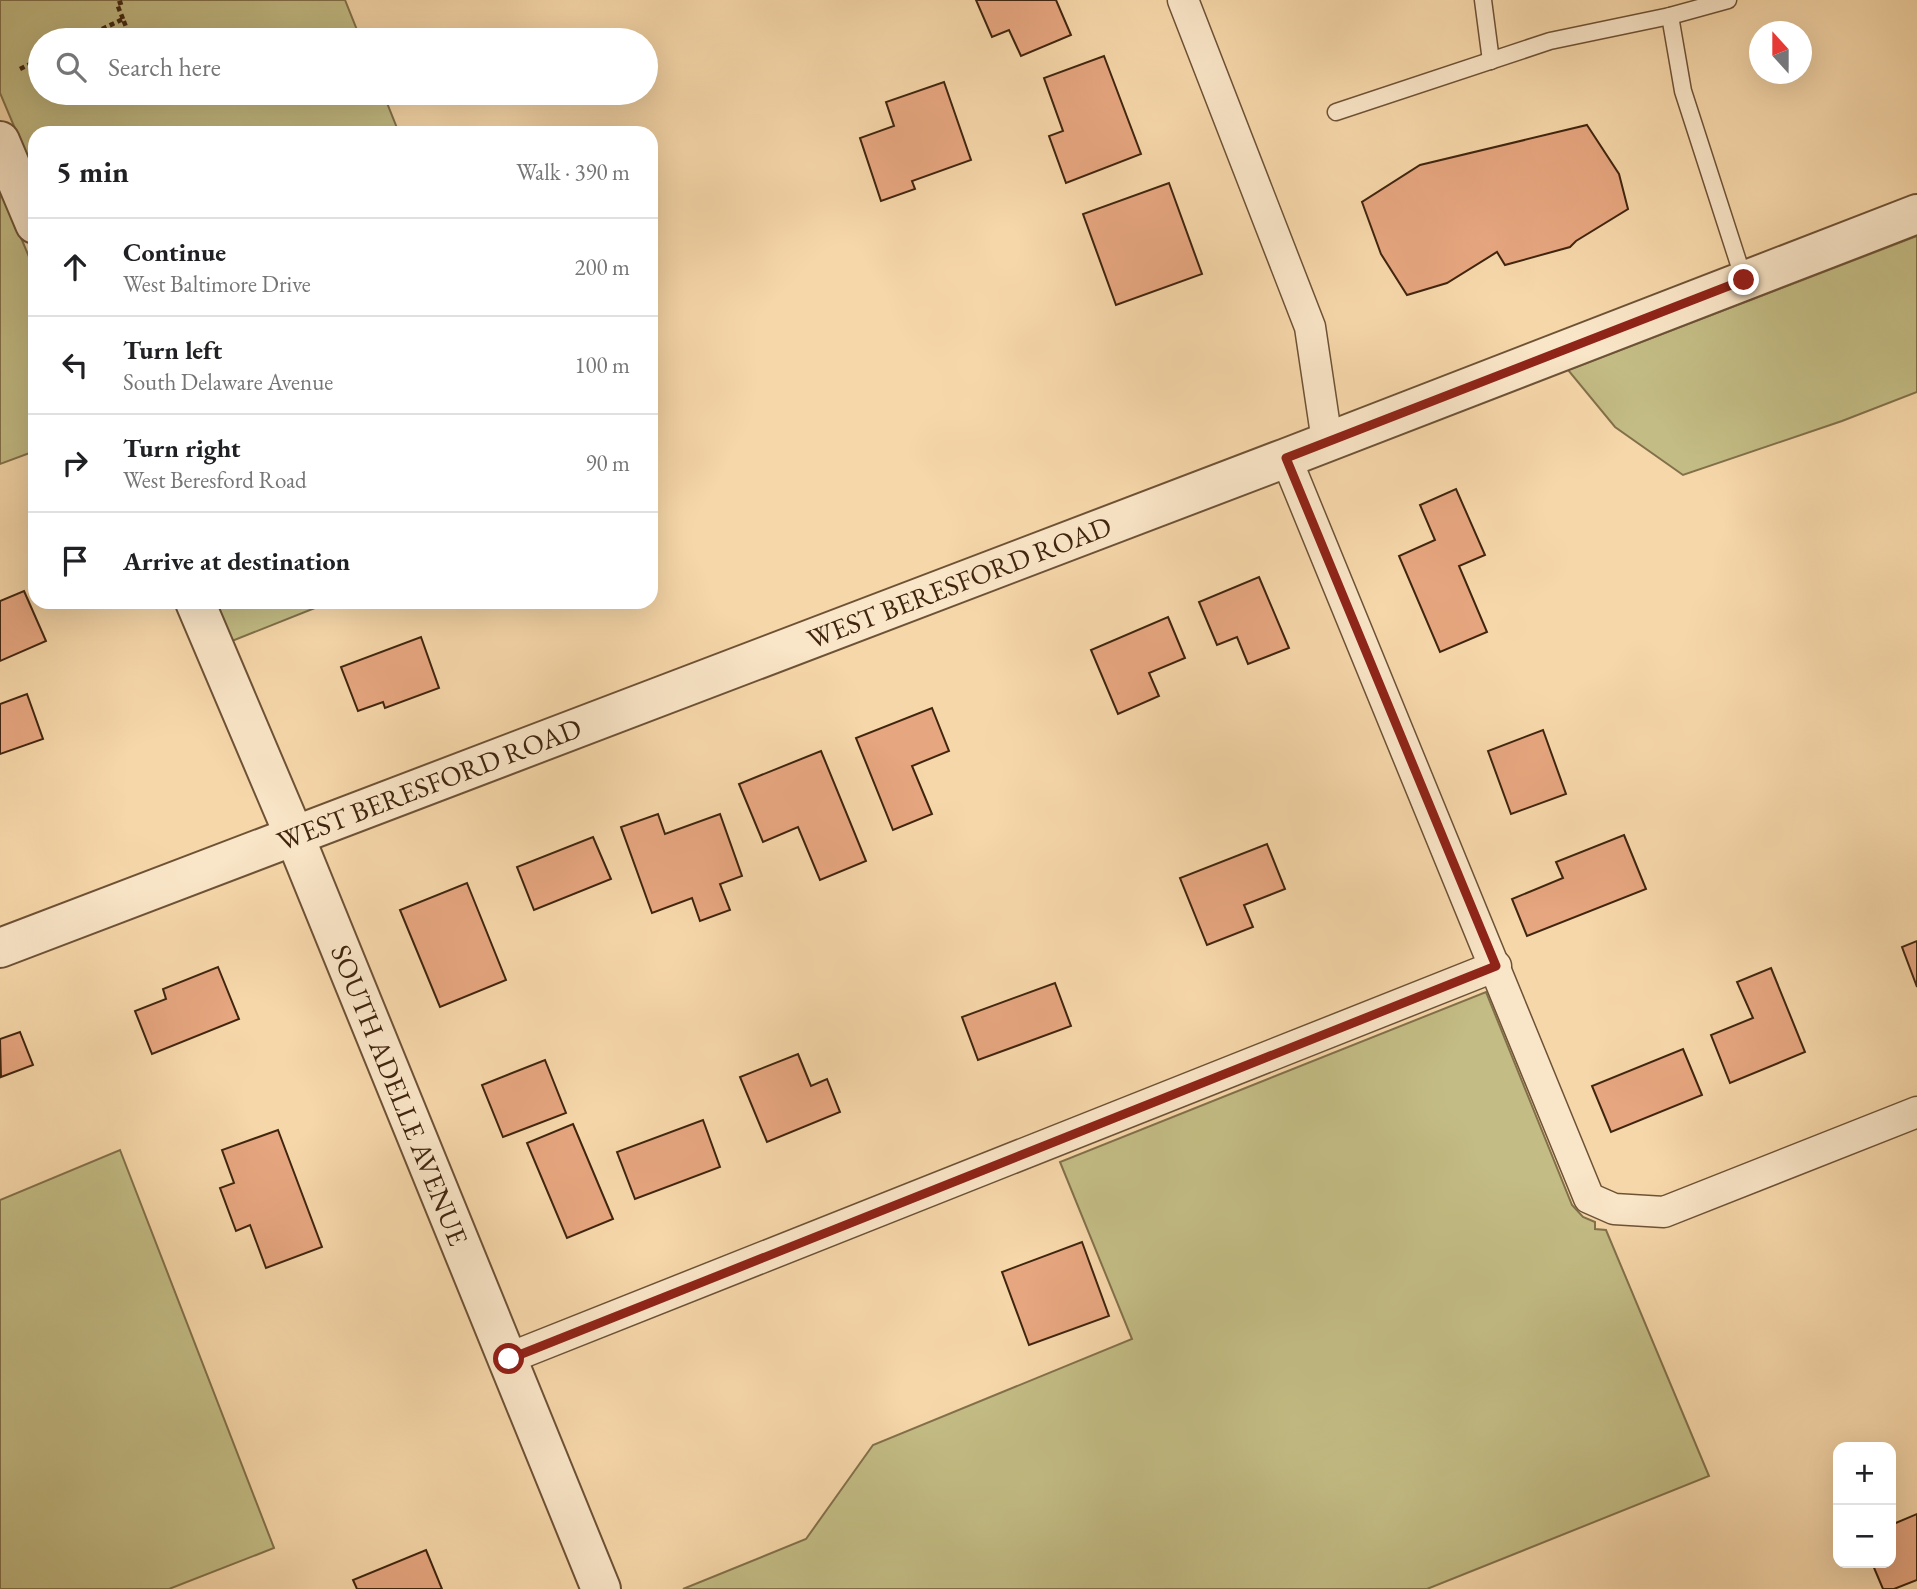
<!DOCTYPE html>
<meta charset="utf-8">
<style>
body{margin:0;font-family:"EB Garamond",serif;background:#f2f2f2;color:#202124}
.controls{position:absolute;right:21px;bottom:21px;display:grid;overflow:hidden;border-radius:14px;box-shadow:0 7px 28px #0002}
.controls button{width:63px;height:63px;display:grid;place-items:center;padding:0;border:0;border-bottom:2px solid #e0e0e0;background:#fff;color:#202124;font:35px sans-serif}
.compass{position:absolute;left:1749px;top:21px;width:63px;height:63px;border-radius:50%;background:#fff;box-shadow:0 7px 28px #0002;rotate:339deg}
.stop{position:absolute;width:21px;height:21px;margin:-16px;border:5px solid #8f2418;border-radius:50%;background:#fff}
.stop.end{background:#8f2418;border-color:#fff;box-shadow:0 2px 7px #0008}
.list{margin:0;padding:0;list-style:none}
h2{display:flex;justify-content:space-between;align-items:center;height:91px;margin:0;padding:0 28px;font-size:30px}
h2 small{font-size:23px;font-weight:400;color:#757577}
.list li{display:grid;grid-template-columns:46px 1fr auto;gap:21px;align-items:center;box-sizing:border-box;height:98px;padding:0 28px;border-top:2px solid #e0e0e0}
.list b{display:block;font-size:26px;white-space:nowrap}
.list p{margin:0;font-size:23px;white-space:nowrap;color:#757577}
.list em{font-size:23px;font-style:normal;color:#757577}
.icon{flex:none;width:38px;height:38px;fill:none;stroke:currentColor;stroke-width:2;stroke-linecap:round;stroke-linejoin:round}
.map{position:relative;flex:none;width:1917px;height:1589px;overflow:hidden}
.search{position:absolute;background:#fff;box-shadow:0 7px 28px #0002;left:28px;top:28px;width:630px;height:77px;display:flex;align-items:center;gap:18px;box-sizing:border-box;padding:0 24px;border-radius:38px;color:#757577;font-size:26px}
.panel{position:absolute;background:#fff;box-shadow:0 7px 28px #0002;left:28px;top:126px;width:630px;height:483px;border-radius:21px}
.map>svg:first-child{display:block}
.green{fill:#c3bc84;stroke:#82704a;stroke-width:2}
.building{fill:#e6a67f;stroke:#40250f;stroke-width:2}
.lines{fill:none;stroke-linecap:round;stroke-linejoin:round}
.service-casing{stroke:#6e5236;stroke-width:19}
.minor-casing{stroke:#6e5236;stroke-width:33}
.tertiary-casing{stroke:#6e5236;stroke-width:42}
.path{stroke:#40250f;stroke-width:4.5;stroke-dasharray:5 3.5;stroke-linecap:butt}
.service{stroke:#f9e5c7;stroke-width:16}
.minor{stroke:#f9e5c7;stroke-width:30}
.tertiary{stroke:#f9e5c7;stroke-width:38}
.route{stroke:#8f2418;stroke-width:9}
.labels{text-anchor:middle;dominant-baseline:central;stroke-width:7;stroke-linejoin:round;paint-order:stroke}
.street-label{font-size:28px;fill:#40250f;stroke:#f9e5c7}
</style>
<div class="map">
<svg width="1917" height="1589" viewBox="0 0 1917 1589">
<rect width="100%" height="100%" fill="#f6d7a9"/>
<filter id="stains"><feTurbulence type="fractalNoise" baseFrequency=".00286" numOctaves="4"/><feColorMatrix values="0 0 0 0 .2 0 0 0 0 .09 0 0 0 0 .02 0 0 0 .5 -.17"/></filter>
<radialGradient id="worn" r=".72"><stop offset=".6" stop-color="#630" stop-opacity="0"/><stop offset="1" stop-color="#630" stop-opacity=".3"/></radialGradient>
<g class="green">
<polygon points="0,0 345,0 361,40 40,40 40,93 383,93 399,133 35,133 35,176 0,93"/>
<polygon points="0,188 35,271 35,451 0,464"/>
<polygon points="1917,236 1917,392 1842,421 1683,475 1615,427 1568,370"/>
<polygon points="215,602 330,602 232,641"/>
<polygon points="1486,992 1572,1205 1583,1217 1595,1222 1595,1229 1606,1230 1709,1476 1427,1589 683,1589 806,1539 873,1445 1132,1339 1060,1162"/>
<polygon points="120,1150 274,1548 169,1589 0,1589 0,1200"/>
</g>
<g class="building">
<polygon points="976,0 1056,0 1071,35 1021,56 1009,30 992,37"/>
<polygon points="1104,56 1141,154 1066,183 1049,136 1063,131 1044,78"/>
<polygon points="944,82 971,160 912,181 915,189 881,201 860,138 894,126 886,102"/>
<polygon points="1587,125 1619,174 1628,209 1576,241 1570,247 1505,265 1497,252 1447,283 1407,295 1381,254 1362,202 1420,165"/>
<polygon points="1169,183 1202,274 1116,305 1083,214"/>
<polygon points="1456,489 1485,555 1459,566 1487,632 1440,652 1399,556 1435,540 1420,505"/>
<polygon points="1259,577 1289,648 1248,664 1237,637 1217,645 1199,602"/>
<polygon points="24,591 46,641 0,661 0,601"/>
<polygon points="1168,617 1185,658 1149,673 1159,696 1118,714 1091,650"/>
<polygon points="421,637 439,688 385,708 383,702 358,711 341,667"/>
<polygon points="27,694 43,739 0,754 0,704"/>
<polygon points="932,708 949,751 912,766 932,814 893,830 856,738"/>
<polygon points="1543,730 1566,794 1511,814 1488,751"/>
<polygon points="821,751 866,861 820,880 798,827 763,842 739,784"/>
<polygon points="658,814 665,834 720,814 742,876 720,884 730,910 700,921 692,898 652,913 621,827"/>
<polygon points="1624,835 1646,889 1527,936 1512,899 1563,878 1556,862"/>
<polygon points="593,837 611,879 534,910 517,867"/>
<polygon points="1267,844 1285,889 1244,905 1253,927 1207,945 1180,878"/>
<polygon points="467,883 506,980 440,1007 400,910"/>
<polygon points="1917,941 1917,987 1902,947"/>
<polygon points="218,967 239,1019 152,1054 135,1011 166,999 163,989"/>
<polygon points="1771,968 1805,1052 1730,1083 1711,1035 1753,1018 1737,982"/>
<polygon points="1055,983 1071,1026 978,1060 962,1017"/>
<polygon points="20,1032 33,1065 1,1077 0,1039"/>
<polygon points="1683,1049 1702,1095 1611,1132 1592,1086"/>
<polygon points="798,1054 811,1086 827,1079 840,1112 767,1142 740,1077"/>
<polygon points="545,1060 566,1113 503,1137 482,1085"/>
<polygon points="703,1120 720,1167 635,1199 617,1152"/>
<polygon points="573,1124 613,1219 567,1238 527,1143"/>
<polygon points="278,1130 322,1247 266,1268 250,1225 236,1231 220,1188 234,1183 222,1150"/>
<polygon points="1082,1242 1109,1316 1029,1345 1002,1272"/>
<polygon points="1917,1514 1917,1580 1894,1589 1883,1589 1872,1563 1891,1563 1891,1525"/>
<polygon points="426,1550 442,1589 357,1589 353,1580"/>
</g>
<g class="lines">
<g class="service-casing">
<g id="service">
<polyline points="1483,0 1491,61"/>
<polyline points="1670,16 1683,91 1744,280"/>
<polyline points="1336,112 1550,41 1670,16 1728,0"/>
</g>
</g>
<g class="minor-casing">
<g id="minor">
<polyline points="1183,0 1310,327 1327,441"/>
<polyline points="1286,458 1589,1198 1614,1209 1664,1212 1917,1112"/>
<polyline points="509,1358 1496,966"/>
</g>
</g>
<g class="tertiary-casing">
<g id="tertiary">
<polyline points="0,141 35,224"/>
<polyline points="195,602 294,835 601,1589"/>
<polyline points="0,948 1286,458 1917,214"/>
</g>
</g>
<g class="path">
<polyline points="123,19 117,4 123,2"/>
<polyline points="178,30 181,40"/>
<polyline points="79,40 123,19 131,40"/>
<polyline points="20,69 40,59"/>
</g>
<use href="#service" class="service"/>
<use href="#minor" class="minor"/>
<use href="#tertiary" class="tertiary"/>
</g>
<g class="lines">
<polyline class="route" points="509,1359 1496,966 1286,458 1744,280"/>
</g>
<g class="labels">
<g class="street-label">
<text transform="translate(959 582) rotate(-21)">WEST BERESFORD ROAD</text>
<text transform="translate(429 784) rotate(-21)">WEST BERESFORD ROAD</text>
<text transform="translate(400 1095) rotate(68)">SOUTH ADELLE AVENUE</text>
</g>
</g>
<rect width="100%" height="100%" filter="url(#stains)"/>
<rect width="100%" height="100%" fill="url(#worn)"/>
</svg>
<div class="controls">
<button>+</button>
<button>−</button>
</div>
<svg class="compass" viewBox="-18 -18 36 36"><path d="M0-13l5 13h-10z" fill="#e53935"/><path d="M0 13l5-13h-10z" fill="#757577"/></svg>
<div class="stop" style="left:509px;top:1359px"></div>
<div class="stop end" style="left:1744px;top:280px"></div>
<div class="search"><svg class="icon" aria-label="search" viewBox="0 0 24 24"><circle cx="10" cy="10" r="6"/><path d="M15 15l6 6"/></svg>Search here</div>
<section class="panel">
<h2>5 min<small>Walk · 390 m</small></h2>
<ul class="list">
<li><svg class="icon" aria-label="ahead" viewBox="0 0 24 24"><path d="M12 20V5M6 11l6-6 6 6"/></svg><div><b>Continue</b><p>West Baltimore Drive</p></div><em>200 m</em></li>
<li><svg class="icon" aria-label="left" viewBox="0 0 24 24"><path d="M17 20v-9H6M10 6l-5 5 5 5"/></svg><div><b>Turn left</b><p>South Delaware Avenue</p></div><em>100 m</em></li>
<li><svg class="icon" aria-label="right" viewBox="0 0 24 24"><path d="M7 20v-9h11M14 6l5 5-5 5"/></svg><div><b>Turn right</b><p>West Beresford Road</p></div><em>90 m</em></li>
<li><svg class="icon" aria-label="arrive" viewBox="0 0 24 24"><path d="M6 21V4h12l-3 4 3 4H6"/></svg><div><b>Arrive at destination</b></div></li>
</ul>
</section>
</div>
